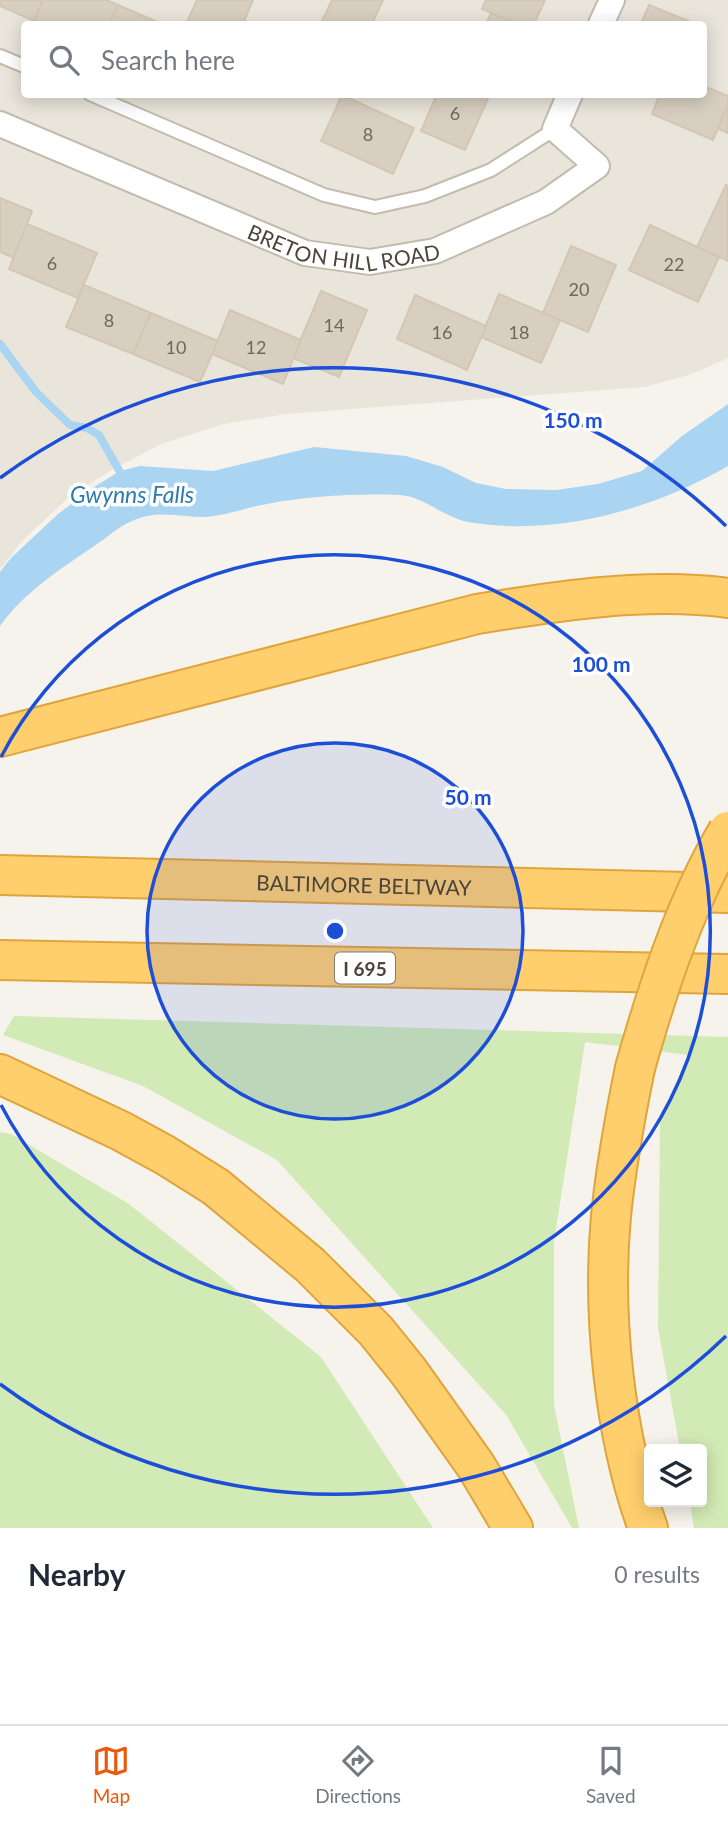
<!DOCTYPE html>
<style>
body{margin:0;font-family:Lato,sans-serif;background:#f2f2f3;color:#1f2937}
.controls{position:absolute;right:21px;bottom:21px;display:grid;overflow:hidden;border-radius:7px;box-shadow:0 4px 18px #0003}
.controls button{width:63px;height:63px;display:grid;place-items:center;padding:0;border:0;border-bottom:2px solid #e0e1e3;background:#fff;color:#1f2937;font:35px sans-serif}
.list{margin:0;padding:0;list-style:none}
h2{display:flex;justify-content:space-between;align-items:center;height:91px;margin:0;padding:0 28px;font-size:30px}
h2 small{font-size:23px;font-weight:400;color:#747a83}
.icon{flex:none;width:38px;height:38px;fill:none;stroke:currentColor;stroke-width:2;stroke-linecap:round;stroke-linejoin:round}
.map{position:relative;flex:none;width:728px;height:1528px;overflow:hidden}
.search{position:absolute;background:#fff;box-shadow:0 4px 18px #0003;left:21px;right:21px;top:21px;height:77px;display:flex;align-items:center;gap:18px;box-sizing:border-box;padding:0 24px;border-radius:7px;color:#747a83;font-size:26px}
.sheet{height:196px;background:#fff}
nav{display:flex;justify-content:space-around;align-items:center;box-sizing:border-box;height:98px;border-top:2px solid #e0e1e3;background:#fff;font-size:19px;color:#747a83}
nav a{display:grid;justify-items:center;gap:4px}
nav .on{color:#ea580c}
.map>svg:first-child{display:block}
.residential{fill:#eae5da;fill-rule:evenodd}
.green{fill:#d2eab5}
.water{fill:#a9d4f2}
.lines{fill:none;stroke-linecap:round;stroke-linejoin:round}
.stream{stroke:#a9d4f2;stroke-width:8}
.building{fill:#d8cfc1;stroke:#d3c7b4;stroke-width:2}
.lane-casing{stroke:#c2bbae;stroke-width:16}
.street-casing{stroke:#c2bbae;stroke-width:28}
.highway-casing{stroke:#e0a43c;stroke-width:42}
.lane{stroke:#fff;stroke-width:12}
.street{stroke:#fff;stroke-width:24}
.highway{stroke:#ffcf6e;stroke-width:38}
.highway-bridge-casing{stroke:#e0a43c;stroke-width:42;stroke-linecap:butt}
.highway-bridge{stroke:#ffcf6e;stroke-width:38}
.ring{fill:none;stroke:#1d4ed8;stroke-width:3.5}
.labels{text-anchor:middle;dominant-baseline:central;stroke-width:7;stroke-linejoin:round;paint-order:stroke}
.number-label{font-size:18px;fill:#6e675b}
.shield{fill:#fff;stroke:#817c74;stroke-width:2}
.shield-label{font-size:19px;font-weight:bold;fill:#4b4439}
.street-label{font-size:21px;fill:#4b4439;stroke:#fff}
.water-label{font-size:23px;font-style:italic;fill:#2e7ab2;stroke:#fff}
.centre{fill:#1d4ed8;stroke:#fff;stroke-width:3.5}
.ring-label{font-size:21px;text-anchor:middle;font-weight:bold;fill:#1d4ed8;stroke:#fff;stroke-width:7;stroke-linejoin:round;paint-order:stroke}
</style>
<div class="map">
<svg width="728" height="1528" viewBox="0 0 728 1528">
<rect width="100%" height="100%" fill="#f6f3ec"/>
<path class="residential" d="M0 0H728V358L689 375 644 387 286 414 224 424 161 444 108 472 66 500 24 539 0 569ZM24 24H704V94H24Z"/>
<g class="green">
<polygon points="14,1016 728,1037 728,1528 694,1528 690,1502 702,1502 702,1449 680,1449 658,1328 660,1121 688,1055 585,1042 554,1242 554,1405 579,1528 572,1528 507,1416 277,1160 143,1086 3,1035"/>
<polygon points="0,1132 11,1134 129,1204 321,1357 433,1528 0,1528"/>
</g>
<path class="water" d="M728 404V466C652 510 556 537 468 522 443 517 425 497 400 495 362 493 304 496 267 504 247 507 225 516 205 517 179 517 157 509 132 521 119 526 108 537 97 544 62 568 24 592 0 626V572L10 559 58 514 94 487 120 471 140 466 213 471 314 447 406 456 443 467 476 483 506 489 556 490 598 484 642 471 682 436Z"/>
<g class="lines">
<polyline class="stream" points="0,344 36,392 70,425 87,428 99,435 124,479"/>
</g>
<g class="building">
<polygon points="0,0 43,0 34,21 0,6"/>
<polygon points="43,0 106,0 118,5 109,24 41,24 34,21"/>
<polygon points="197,0 253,0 243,24 193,24 187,22"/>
<polygon points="332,0 383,0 372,24 323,24 321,23"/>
<polygon points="486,0 545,0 534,24 517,24 482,9"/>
<polygon points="118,5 162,24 109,24"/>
<polygon points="649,5 691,22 690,24 641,24"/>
<polygon points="491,13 517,24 486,24"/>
<polygon points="704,86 728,96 728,105 713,140 652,114 660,94 704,94"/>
<polygon points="437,94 490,94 465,150 421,131"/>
<polygon points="342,95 414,128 393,174 321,141"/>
<polygon points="728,105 728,133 718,129"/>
<polygon points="726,185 728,186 728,261 697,247"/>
<polygon points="0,198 32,211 14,258 0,252"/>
<polygon points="27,224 97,253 78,298 9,269"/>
<polygon points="650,225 719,257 698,302 629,270"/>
<polygon points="571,246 616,265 588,332 543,313"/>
<polygon points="84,285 151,313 133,354 66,327"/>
<polygon points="321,291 367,310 339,377 293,358"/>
<polygon points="499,294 560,320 541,363 481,337"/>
<polygon points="415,295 486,326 467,370 397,339"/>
<polygon points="230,310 301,340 283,384 212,354"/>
<polygon points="151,313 218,341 200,382 133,354"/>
</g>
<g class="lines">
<g class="lane-casing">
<g id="lane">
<polyline points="0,56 24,66"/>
<polyline points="90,94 324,195 375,207 425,196 491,170 555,129"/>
</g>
</g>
<g class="street-casing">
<g id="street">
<polyline points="601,24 612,0"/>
<path id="s1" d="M0 124 305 253 370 262 435 251 546 202 597 166 555 129 570 94"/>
</g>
</g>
<g class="highway-casing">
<g id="highway">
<path d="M0 737 477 614C557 601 647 587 728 598"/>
<path id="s2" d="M0 875 728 893"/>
<polyline points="0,960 728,974"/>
<path d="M635 1068C625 1117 616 1166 611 1216 602 1313 614 1436 648 1528"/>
<polyline points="0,1074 121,1131 165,1155 216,1187 310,1265 376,1331 409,1372 476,1466 513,1528"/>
</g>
</g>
<use href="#lane" class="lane"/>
<use href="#street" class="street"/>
<use href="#highway" class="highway"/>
<g class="highway-bridge-casing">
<path id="highway-bridge" d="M635 1068C658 987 685 904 728 831"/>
</g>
<use href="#highway-bridge" class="highway-bridge"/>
</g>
<circle cx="335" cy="931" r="188" fill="#1d4ed8" fill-opacity=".12"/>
<g class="ring">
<circle cx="335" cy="931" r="188"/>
<path d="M1 757A376 376 0 1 1 1 1105"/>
<path d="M726 1336A563 563 0 0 1 0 1384M0 478A563 563 0 0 1 726 526"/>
</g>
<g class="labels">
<g class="number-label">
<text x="455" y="113">6</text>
<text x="368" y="134">8</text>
<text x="52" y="263">6</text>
<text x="674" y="264">22</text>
<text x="579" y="289">20</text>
<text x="109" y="320">8</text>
<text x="334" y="325">14</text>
<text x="442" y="332">16</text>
<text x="519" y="332">18</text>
<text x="176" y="347">10</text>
<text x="256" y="347">12</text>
</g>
<rect class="shield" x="335" y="952.5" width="60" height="31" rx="5"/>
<g class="shield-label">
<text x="365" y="968">I 695</text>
</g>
<g class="street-label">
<text stroke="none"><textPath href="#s1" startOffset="369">BRETON HILL ROAD</textPath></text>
<text stroke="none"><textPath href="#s2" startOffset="364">BALTIMORE BELTWAY</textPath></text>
</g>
<g class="water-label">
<text x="132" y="494">Gwynns Falls</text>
</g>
</g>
<circle cx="335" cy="931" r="10" class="centre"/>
<g class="ring-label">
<text x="573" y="428">150 m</text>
<text x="601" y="672">100 m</text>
<text x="468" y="805">50 m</text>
</g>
</svg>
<div class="controls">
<button><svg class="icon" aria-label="layers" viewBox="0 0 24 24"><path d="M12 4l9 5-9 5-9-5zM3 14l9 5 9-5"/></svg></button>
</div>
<div class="search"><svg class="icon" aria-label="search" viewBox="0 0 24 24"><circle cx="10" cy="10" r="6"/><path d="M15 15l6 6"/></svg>Search here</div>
</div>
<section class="sheet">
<h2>Nearby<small>0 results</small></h2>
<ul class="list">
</ul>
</section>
<nav>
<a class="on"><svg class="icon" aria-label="map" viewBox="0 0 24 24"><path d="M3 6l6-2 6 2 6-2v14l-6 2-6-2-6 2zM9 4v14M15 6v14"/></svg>Map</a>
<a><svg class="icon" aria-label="directions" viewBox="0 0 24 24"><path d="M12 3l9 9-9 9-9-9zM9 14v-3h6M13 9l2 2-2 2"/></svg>Directions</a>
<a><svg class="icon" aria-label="saved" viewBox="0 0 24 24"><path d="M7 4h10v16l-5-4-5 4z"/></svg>Saved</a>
</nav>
